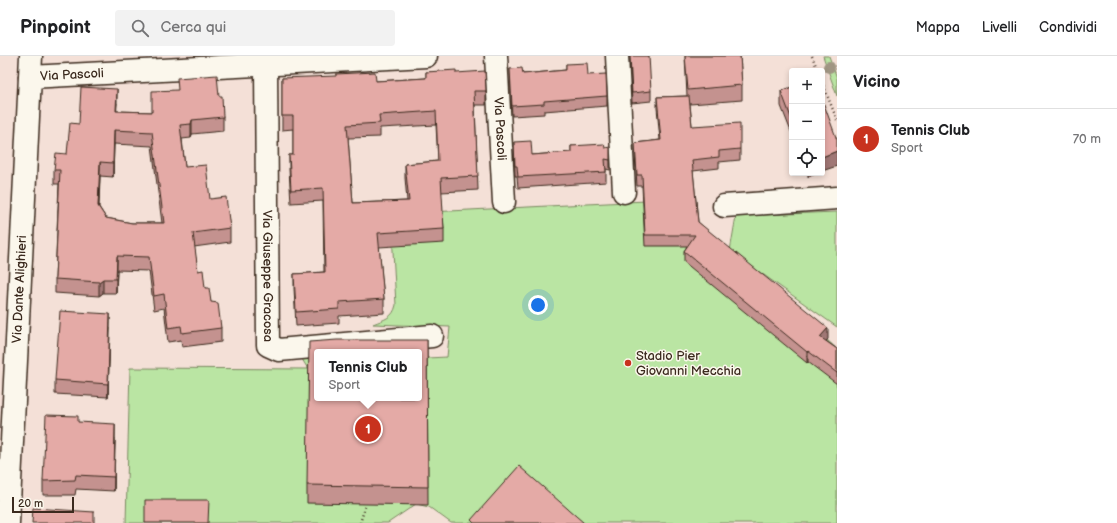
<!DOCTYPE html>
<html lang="it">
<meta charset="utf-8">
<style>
body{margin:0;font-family:"Balsamiq Sans",sans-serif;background:#f2f2f2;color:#202124}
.controls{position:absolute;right:12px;top:12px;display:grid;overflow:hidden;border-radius:4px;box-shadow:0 2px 6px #0003}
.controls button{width:36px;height:36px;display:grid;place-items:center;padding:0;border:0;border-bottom:1px solid #e0e0e0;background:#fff;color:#202124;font:20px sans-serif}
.scale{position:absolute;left:12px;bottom:10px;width:62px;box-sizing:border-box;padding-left:4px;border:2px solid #3b2a1e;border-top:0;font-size:11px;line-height:14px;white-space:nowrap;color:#3b2a1e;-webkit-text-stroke:3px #fbf7ec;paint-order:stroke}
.you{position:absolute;left:538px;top:249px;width:14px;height:14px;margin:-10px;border:3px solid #fff;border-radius:50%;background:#1a73e8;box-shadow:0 0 0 6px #1a73e833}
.badge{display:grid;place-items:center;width:26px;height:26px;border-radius:50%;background:#c8321e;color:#fff;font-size:13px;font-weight:700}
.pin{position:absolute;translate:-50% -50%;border:2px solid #fff;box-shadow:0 1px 4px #0006}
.popup{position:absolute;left:314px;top:293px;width:108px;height:52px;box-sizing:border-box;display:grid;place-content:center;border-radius:4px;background:#fff;filter:drop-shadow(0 1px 3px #0005);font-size:13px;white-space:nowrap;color:#757577}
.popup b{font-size:15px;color:#202124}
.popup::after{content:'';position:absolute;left:50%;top:100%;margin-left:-8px;border:8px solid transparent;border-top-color:#fff}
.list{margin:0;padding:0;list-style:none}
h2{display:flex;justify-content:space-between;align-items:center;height:52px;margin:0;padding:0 16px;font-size:17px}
h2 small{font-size:13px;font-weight:400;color:#757577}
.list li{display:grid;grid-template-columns:26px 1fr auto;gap:12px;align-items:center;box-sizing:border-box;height:60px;padding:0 16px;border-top:1px solid #e0e0e0}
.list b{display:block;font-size:15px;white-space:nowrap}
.list p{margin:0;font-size:13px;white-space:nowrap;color:#757577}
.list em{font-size:13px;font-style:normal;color:#757577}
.icon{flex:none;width:22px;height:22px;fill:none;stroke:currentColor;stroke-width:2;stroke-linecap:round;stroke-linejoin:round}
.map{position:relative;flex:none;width:837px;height:467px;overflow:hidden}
header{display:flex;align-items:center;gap:24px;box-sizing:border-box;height:56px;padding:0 20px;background:#fff;border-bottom:1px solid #e0e0e0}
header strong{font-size:19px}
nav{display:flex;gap:22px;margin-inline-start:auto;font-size:14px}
.search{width:280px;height:36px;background:#f2f2f2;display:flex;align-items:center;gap:10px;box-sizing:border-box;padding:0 14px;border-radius:4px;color:#757577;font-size:15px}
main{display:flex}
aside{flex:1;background:#fff}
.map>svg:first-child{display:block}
.green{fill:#bae5a3;stroke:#7a8860}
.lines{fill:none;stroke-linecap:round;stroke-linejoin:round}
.minor-casing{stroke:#3b2a1e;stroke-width:25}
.path{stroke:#3b2a1e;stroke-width:2.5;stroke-dasharray:1 3;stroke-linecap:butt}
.minor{stroke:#fbf7ec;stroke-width:22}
.tree{fill:#a09683}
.wall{fill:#c4928f;stroke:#3b2a1e;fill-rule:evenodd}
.shaded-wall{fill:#a07774;stroke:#3b2a1e}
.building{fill:#e4aaa6;stroke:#3b2a1e;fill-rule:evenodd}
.poi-dot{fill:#c8321e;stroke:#fbf7ec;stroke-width:1.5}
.labels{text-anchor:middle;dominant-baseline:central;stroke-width:3;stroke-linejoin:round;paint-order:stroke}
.street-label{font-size:13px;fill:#3b2a1e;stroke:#fbf7ec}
.poi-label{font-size:13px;fill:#3b2a1e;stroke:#fbf7ec;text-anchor:start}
</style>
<header>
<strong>Pinpoint</strong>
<div class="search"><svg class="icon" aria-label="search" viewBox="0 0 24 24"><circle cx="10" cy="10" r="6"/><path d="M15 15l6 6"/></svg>Cerca qui</div>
<nav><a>Mappa</a><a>Livelli</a><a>Condividi</a></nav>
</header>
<main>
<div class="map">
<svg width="837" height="467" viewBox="0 0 837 467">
<rect width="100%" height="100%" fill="#f4e0d7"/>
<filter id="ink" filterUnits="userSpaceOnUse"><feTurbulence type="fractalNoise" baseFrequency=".025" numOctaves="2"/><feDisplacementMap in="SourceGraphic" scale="8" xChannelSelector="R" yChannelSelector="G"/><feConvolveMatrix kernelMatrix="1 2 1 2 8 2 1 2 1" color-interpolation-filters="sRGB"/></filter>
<g filter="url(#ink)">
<g class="green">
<polygon points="823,0 829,0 837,22 837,40"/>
<path d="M646 145 697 166 837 293V467H451L429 451 416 448 388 467H126L130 312 308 313 302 303H317V342H419L427 302 447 301 450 271 373 268C385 263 393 262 396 249L391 158Z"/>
<polygon points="837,156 837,271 730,195 736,160"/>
</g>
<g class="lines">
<g class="minor-casing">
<g id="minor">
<path id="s1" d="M496 0 504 146"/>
<polyline points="617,0 624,136"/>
<path id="s2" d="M266 9 268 289 279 294 432 280"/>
<path id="s3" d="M30 21 426 0"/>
<polyline points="724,150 837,142"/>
<path id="s4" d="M8 467 31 0"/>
</g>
</g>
<g class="path">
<polyline points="812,0 818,15"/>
<polyline points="822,26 837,64"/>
<polyline points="360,467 366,448"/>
</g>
<use href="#minor" class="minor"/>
</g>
<circle class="tree" cx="829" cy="11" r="6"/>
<g class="wall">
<polygon points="630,0 651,35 651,45 632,47"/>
<polygon points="685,0 740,0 742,29 742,44 690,48 692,70 740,93 740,104 719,106 719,112 693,115 698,166 828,283 826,285 837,293 837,330 837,328 808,306 807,307 684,206 684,195 687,190 645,190 642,130 637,130 635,98 635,87 660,84 657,52 657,41 687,40"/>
<polygon points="566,8 588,19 607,40 607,50 544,55 544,58 512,60 510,13 523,18 566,14"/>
<path d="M426 16 456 17 486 35V49H475L478 134 441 136 444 173V187L379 191 384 243V257L339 260V267L296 270 294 232V218L324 216 323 145 291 147 289 113V99H293V73L282 74V22L376 25 426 22ZM436 69 438 105 405 108V122L407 145 353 147 348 82 380 81V72Z"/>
<polygon points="792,31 792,78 781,50 781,35"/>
<path d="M219 40 223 61V75L192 78 191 82 182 83 185 111 210 143 230 172V186L194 191 198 215 211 246 221 272V286L182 291 181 284 168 286 164 252 154 254 149 215 117 214 116 237H103L99 240 55 237V223L59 128H54V114L67 98 79 68 117 47 116 55 152 56ZM114 88 152 90 162 167H132L106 162 99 151 100 120 113 121Z"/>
<polygon points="514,86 532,99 571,96 571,90 605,92 610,104 610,114 606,113 606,126 518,132 517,120 515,120"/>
<polygon points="110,272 108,341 55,338 55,324"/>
<polygon points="427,284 428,449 307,447 307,429"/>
<polygon points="78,366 115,382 114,435 76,433 75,439 43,439 43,425"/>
</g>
<g class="shaded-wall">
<polygon points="117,33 117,47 116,69 116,55"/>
<polygon points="192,64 192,78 191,82 191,68"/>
<polygon points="114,74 114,88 113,121 113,107"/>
<polygon points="837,95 837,110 822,115 822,101"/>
<polygon points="100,106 100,120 98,164 98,150"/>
<polygon points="808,117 818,117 808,121"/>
<polygon points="117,200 117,214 116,237 116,223"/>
<polygon points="103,223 103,237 99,240 99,226"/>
<polygon points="110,258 110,272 108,341 108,328"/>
<polygon points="828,272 828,283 820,292 820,281"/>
<polygon points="808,295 808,306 807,307 807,296"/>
<polygon points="115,368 115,382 114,435 114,421"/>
</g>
<g class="building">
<polygon points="630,0 649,0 651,35 632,37"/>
<polygon points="685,0 740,0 742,29 688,34"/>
<polygon points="587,7 588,19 606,18 607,40 544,45 544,48 512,50 510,13 522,12 523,18 566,14 566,8"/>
<path d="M456 14V17L485 15 486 35H474L478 120 441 122 444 173 378 177 384 243 339 246V253L296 256 294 218 325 216 323 132 291 134 289 99H293V60H282V22L336 20V18L375 16 376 25 426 22V16ZM436 55 438 105 405 108 409 145 353 147 347 69 380 67 379 59Z"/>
<path d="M217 19 219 40H222L223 61 192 64 191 68 180 69 185 111 206 109 210 143 226 141 230 172 193 177 198 215 203 214 205 232H209L211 246 218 247 221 272 182 277 181 270 168 272 164 238 154 240 149 201 117 200 116 223H103L99 226 55 223 60 114H54L56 97 67 98 70 67 79 68 81 31 117 33 116 55 152 56V35L178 34 177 22ZM114 74 152 76 164 167H132L106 162 98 150 100 106 113 107Z"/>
<polygon points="792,31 792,64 781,35"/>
<polygon points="689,40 692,70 740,67 740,93 719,95 719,101 692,104 698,166 828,272 820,281 837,293 837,317 808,295 807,296 684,195 695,179 645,179 642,119 637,119 635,87 661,84 657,41"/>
<polygon points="822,43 837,84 837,95 822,101"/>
<polygon points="531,85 532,99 571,96 571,90 604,88 605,92 610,91 610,104 605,103 606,116 518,121 517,110 515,110 514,86"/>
<polygon points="60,255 110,258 108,328 55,324"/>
<path d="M337 284H427L428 431 307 429 309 286ZM317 296H419V342H317Z"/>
<polygon points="46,359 78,360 78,366 115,368 114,421 76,419 75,424 43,425"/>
<polygon points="519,410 584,467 474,467 471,464"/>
<polygon points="145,444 209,444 208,467 145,467"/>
<polygon points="33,452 94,456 94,467 32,467"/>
</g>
</g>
<circle class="poi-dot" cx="628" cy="307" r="4"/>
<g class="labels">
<g class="street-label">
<text stroke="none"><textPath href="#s3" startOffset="42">Via Pascoli</textPath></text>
<text stroke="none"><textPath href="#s1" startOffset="73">Via Pascoli</textPath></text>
<text stroke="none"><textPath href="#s2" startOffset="211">Via Giuseppe Gracosa</textPath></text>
<text stroke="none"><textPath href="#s4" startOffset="234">Via Dante Alighieri</textPath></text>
</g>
<g class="poi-label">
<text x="636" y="300">Stadio Pier<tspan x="636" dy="15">Giovanni Mecchia</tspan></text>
</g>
</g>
</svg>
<div class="controls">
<button>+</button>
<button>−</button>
<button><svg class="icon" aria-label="locate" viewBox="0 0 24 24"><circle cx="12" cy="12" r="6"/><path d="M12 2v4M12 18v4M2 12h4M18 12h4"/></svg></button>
</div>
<div class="scale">20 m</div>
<div class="you"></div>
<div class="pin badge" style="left:368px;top:373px">1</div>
<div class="popup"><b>Tennis Club</b>Sport</div>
</div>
<aside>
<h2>Vicino<small></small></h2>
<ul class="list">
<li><span class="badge">1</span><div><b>Tennis Club</b><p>Sport</p></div><em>70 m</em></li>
</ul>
</aside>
</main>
